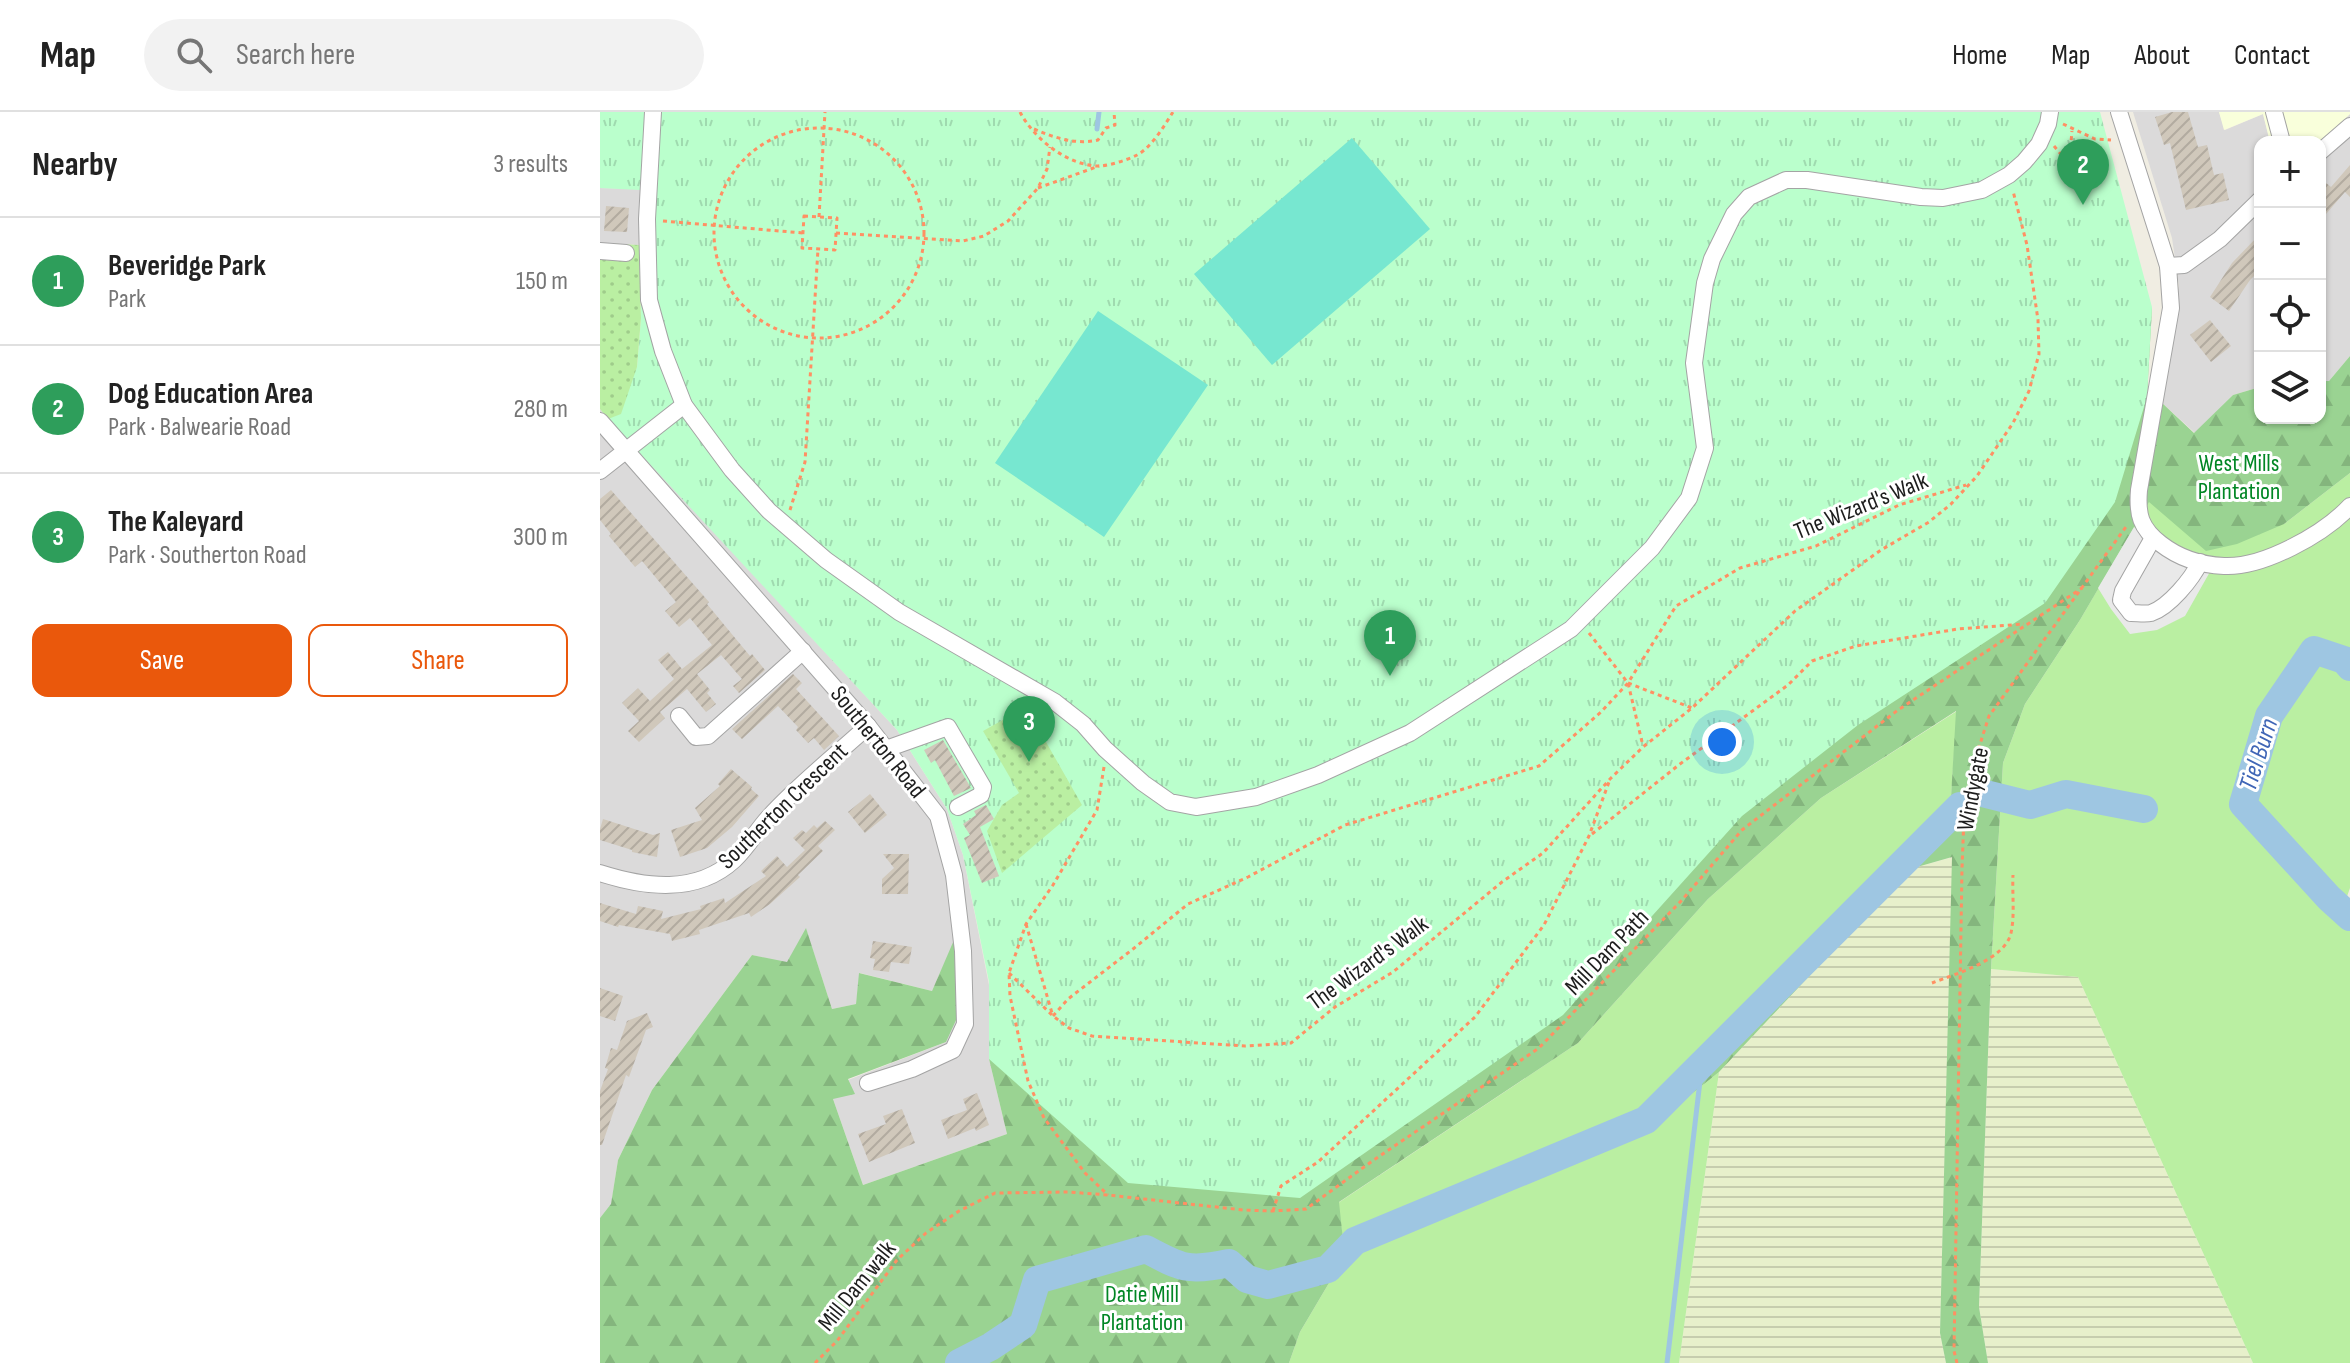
<!DOCTYPE html>
<meta charset="utf-8">
<style>
body{margin:0;font-family:"Sofia Sans Condensed",sans-serif;background:#f2f2f2;color:#222}
.controls{position:absolute;right:24px;top:24px;display:grid;overflow:hidden;border-radius:16px;box-shadow:0 2px 6px #0004}
.controls button{width:72px;height:72px;display:grid;place-items:center;padding:0;border:0;border-bottom:2px solid #e0e0e0;background:#fff;color:#222;font:40px sans-serif}
.you{position:absolute;left:1122px;top:630px;width:28px;height:28px;margin:-20px;border:6px solid #fff;border-radius:50%;background:#1a73e8;box-shadow:0 0 0 12px #1a73e833}
.badge{display:grid;place-items:center;width:52px;height:52px;border-radius:50%;background:#ea580c;color:#fff;font-size:26px;font-weight:700}
.pin{position:absolute;translate:-50% -66px;filter:drop-shadow(0 2px 4px #0008)}
.pin::after{content:'';position:absolute;top:42px;width:28px;height:24px;background:inherit;clip-path:polygon(0 0,100% 0,50% 100%)}
.list{margin:0;padding:0;list-style:none}
h2{display:flex;justify-content:space-between;align-items:center;height:104px;margin:0;padding:0 32px;font-size:34px}
h2 small{font-size:26px;font-weight:400;color:#767676}
.list li{display:grid;grid-template-columns:52px 1fr auto;gap:24px;align-items:center;box-sizing:border-box;height:128px;padding:0 32px;border-top:2px solid #e0e0e0}
.list b{display:block;font-size:30px;white-space:nowrap}
.list p{margin:0;font-size:26px;white-space:nowrap;color:#767676}
.list em{font-size:26px;font-style:normal;color:#767676}
.actions{display:flex;gap:16px;padding:24px 32px}
.actions a{flex:1;padding:18px 0;border:2px solid #ea580c;border-radius:16px;text-align:center;font-size:28px;color:#ea580c}
.actions .main{background:#ea580c;color:#fff}
.icon{flex:none;width:44px;height:44px;fill:none;stroke:currentColor;stroke-width:2;stroke-linecap:round;stroke-linejoin:round}
.map{position:relative;flex:none;width:1750px;height:1251px;overflow:hidden}
header{display:flex;align-items:center;gap:48px;box-sizing:border-box;height:112px;padding:0 40px;background:#fff;border-bottom:2px solid #e0e0e0}
header strong{font-size:38px}
nav{display:flex;gap:44px;margin-inline-start:auto;font-size:28px}
.search{width:560px;height:72px;background:#f2f2f2;display:flex;align-items:center;gap:20px;box-sizing:border-box;padding:0 28px;border-radius:44px;color:#767676;font-size:30px}
main{display:flex}
aside{flex:1;background:#fff}
.map>svg:first-child{display:block}
.residential{fill:#dbdada}
.education{fill:#f9ffdb}
.farmland{fill:url(#farmland-rules)}
.grass{fill:#baefa2}
.forest{fill:url(#forest-firs);fill-rule:evenodd}
.park{fill:url(#park-tufts)}
.garden{fill:url(#garden-dots)}
.pitch{fill:#77e7d0}
.parking{fill:#e9e9e9}
.lines{fill:none;stroke-linecap:round;stroke-linejoin:round}
.stream{stroke:#9ec6e2;stroke-width:5}
.river{stroke:#9ec6e2;stroke-width:28}
.building{fill:url(#building-hatch)}
.minor-casing{stroke:#a4a4a4;stroke-width:18}
.path{stroke:#ff9063;stroke-width:3;stroke-dasharray:4 4;stroke-linecap:butt}
.minor{stroke:#fff;stroke-width:16}
.labels{text-anchor:middle;dominant-baseline:central;stroke-width:6;stroke-linejoin:round;paint-order:stroke}
.park-label{font-size:24px;fill:#018624;stroke:#fff}
.street-label{font-size:24px;fill:#1d1d1d;stroke:#fff}
.water-label{font-size:26px;font-style:italic;fill:#4066b6;stroke:#fff}
</style>
<header>
<strong>Map</strong>
<div class="search"><svg class="icon" aria-label="search" viewBox="0 0 24 24"><circle cx="10" cy="10" r="6"/><path d="M15 15l6 6"/></svg>Search here</div>
<nav><a>Home</a><a>Map</a><a>About</a><a>Contact</a></nav>
</header>
<main>
<aside>
<h2>Nearby<small>3 results</small></h2>
<ul class="list">
<li><span class="badge" style="background:#2e9e5b">1</span><div><b>Beveridge Park</b><p>Park</p></div><em>150 m</em></li>
<li><span class="badge" style="background:#2e9e5b">2</span><div><b>Dog Education Area</b><p>Park · Balwearie Road</p></div><em>280 m</em></li>
<li><span class="badge" style="background:#2e9e5b">3</span><div><b>The Kaleyard</b><p>Park · Southerton Road</p></div><em>300 m</em></li>
</ul>
<div class="actions"><a class="main">Save</a><a>Share</a></div>
</aside>
<div class="map">
<svg width="1750" height="1251" viewBox="0 0 1750 1251">
<defs>
<pattern id="farmland-rules" width="6" height="5" patternUnits="userSpaceOnUse" patternTransform="scale(2)"><rect width="6" height="5" fill="#e7f0cb"/><path d="M0 2.5h6" fill="none" stroke="#c6cdae"/></pattern>
<pattern id="forest-firs" width="22" height="20" patternUnits="userSpaceOnUse" patternTransform="scale(2)"><rect width="22" height="20" fill="#9ad392"/><path d="M5 1l3.5 6h-7zM16 11l3.5 6h-7z" fill="#84b57d"/></pattern>
<pattern id="park-tufts" width="24" height="20" patternUnits="userSpaceOnUse" patternTransform="scale(2)"><rect width="24" height="20" fill="#baffcc"/><path d="M3 7l-1-3M5 7V3M7 7l1-3M15 17l-1-3M17 17v-4M19 17l1-3" fill="none" stroke="#9fdaaf"/></pattern>
<pattern id="garden-dots" width="8" height="8" patternUnits="userSpaceOnUse" patternTransform="scale(2)"><rect width="8" height="8" fill="#baefa2"/><path d="M2 2h.1M6 6h.1" fill="none" stroke="#9fcc8b" stroke-width="1.8" stroke-linecap="round"/></pattern>
<pattern id="building-hatch" width="6" height="6" patternUnits="userSpaceOnUse" patternTransform="scale(2)"><rect width="6" height="6" fill="#d0c8bb"/><path d="M-1 1l2-2M0 6l6-6M5 7l2-2" fill="none" stroke="#b2aba0"/></pattern>
</defs>
<rect width="100%" height="100%" fill="#f0ede2"/>
<g class="residential">
<polygon points="1533,0 1619,0 1625,18 1663,2 1670,30 1660,30 1660,275 1633,283 1595,321 1561,290 1579,174 1572,126"/>
<polygon points="1750,2 1750,244 1729,269 1720,269 1720,31"/>
<polygon points="0,76 40,77 39,133 0,131"/>
<polygon points="0,297 297,618 347,697 363,743 389,873 389,947 407,1022 263,1073 233,987 248,968 346,930 354,830 332,879 260,861 256,892 232,897 206,817 187,851 152,843 52,978 18,1048 11,1093 0,1106"/>
</g>
<polygon class="education" points="1619,0 1750,0 1750,2 1720,31 1670,30 1663,2 1624,18"/>
<g class="farmland">
<polygon points="1353,745 1340,1221 1346,1251 1079,1251 1119,960 1310,757"/>
<polygon points="1391,857 1478,865 1653,1251 1388,1251 1379,1195"/>
</g>
<g class="grass">
<polygon points="1750,361 1750,776 1744,793 1750,797 1750,1251 1653,1251 1478,865 1391,857 1403,651 1425,592 1480,508 1549,389 1684,412"/>
<polygon points="1357,599 1351,685 1130,917 1039,1003 743,1128 738,1091 978,931 1108,787 1221,686"/>
<polygon points="1119,960 1079,1251 689,1251 700,1220 729,1171 768,1133 1042,1022"/>
</g>
<path class="forest" d="M1552 195 1547 285 1561 290 1594 321 1633 283 1660 275V306H1720V269H1729L1750 244V361L1684 412 1637 432 1606 439 1549 390 1480 508 1425 592 1403 651 1391 857 1379 1195 1388 1251H1346L1340 1221 1352 745 1310 757 1119 960 1042 1022 768 1133 729 1171 700 1220 689 1251H0V1106L11 1092 18 1048 52 978 152 843 187 850 206 816 232 897 256 892 259 861 332 879 354 828 358 877 357 906 346 930 248 967 255 982 233 987 263 1073 407 1022 389 947V870ZM1356 599 1351 685 1130 917 1039 1003 743 1128 739 1090 978 931 1108 787 1221 686Z"/>
<polygon class="park" points="0,0 1500,0 1552,195 1547,285 1515,390 1445,491 1258,613 1142,704 963,903 700,1086 528,1071 389,947 389,870 363,743 347,697 297,618 8,307 37,255 41,206 40,78 0,76"/>
<g class="garden">
<polygon points="0,131 39,133 41,206 37,255 21,302 8,307 0,297"/>
<polygon points="426,595 482,693 402,761 387,719 402,693 419,681 383,619"/>
</g>
<g class="pitch">
<polygon points="752,26 830,117 672,253 594,162"/>
<polygon points="498,199 608,273 504,425 395,351"/>
</g>
<polygon class="parking" points="1534,415 1566,443 1611,458 1585,504 1557,518 1530,522 1511,497 1498,476"/>
<g class="lines">
<g class="stream">
<polyline points="497,17 499,0"/>
<polyline points="1067,1251 1102,952"/>
</g>
<g class="river">
<polyline points="1750,555 1744,548 1714,538 1669,604 1643,692 1729,786 1750,805"/>
<polyline points="1382,681 1430,693 1466,682 1544,697"/>
<path d="M359 1251 390 1235 423 1213 437 1168 546 1137C581 1156 589 1160 629 1151L647 1167 668 1173 728 1157 755 1129 1046 1008 1360 694"/>
</g>
</g>
<g class="building">
<polygon points="1572,0 1588,0 1598,35 1607,33 1614,63 1623,61 1629,88 1586,98 1570,31 1564,33 1555,5"/>
<polygon points="1750,53 1750,85 1745,80 1720,109 1720,66 1731,75"/>
<polygon points="6,94 29,96 27,120 4,119"/>
<polygon points="1660,122 1660,158 1650,168 1629,199 1610,185 1632,151"/>
<polygon points="1610,208 1631,234 1611,250 1590,223"/>
<polygon points="11,378 109,490 107,492 150,544 152,542 165,558 139,581 133,574 142,567 121,543 97,562 110,578 107,581 116,592 106,600 87,577 60,600 65,606 39,630 28,619 39,609 22,591 38,576 50,589 74,567 58,548 68,540 82,557 112,533 90,506 79,515 65,499 76,490 42,449 35,455 9,424 11,422 0,408 0,387"/>
<polygon points="193,562 202,571 196,577 239,624 224,638 214,626 208,631 196,618 198,615 178,594 142,627 132,617"/>
<polygon points="343,628 371,676 354,684 335,648 331,651 324,638"/>
<polygon points="131,657 152,675 151,677 159,684 132,715 107,736 80,745 71,718 102,708 95,696 120,674 118,672"/>
<polygon points="270,682 287,703 265,721 248,700"/>
<polygon points="386,693 394,707 380,715 399,764 382,771 364,726 370,723 363,712 376,703 374,699"/>
<polygon points="3,707 53,723 60,721 57,745 32,740 32,738 0,728 0,717"/>
<polygon points="225,709 235,718 218,734 223,739 198,763 200,765 170,792 151,805 149,801 99,818 100,822 72,829 70,822 19,813 18,815 0,809 0,791 36,802 38,794 63,799 61,807 101,797 100,794 124,786 125,791 166,764 161,759 177,744 187,755 205,738 193,726 202,718 206,721 214,713 217,716"/>
<polygon points="283,742 309,742 308,782 282,782 282,767 294,756"/>
<polygon points="273,829 312,835 309,852 291,850 289,860 273,858 275,847 270,846"/>
<polygon points="0,876 23,884 15,909 0,904"/>
<polygon points="47,901 53,915 46,918 29,965 26,963 2,1033 0,1033 0,979 8,957 5,956 11,936 17,938 27,909"/>
<polygon points="377,981 389,1013 376,1019 375,1016 348,1027 341,1008 367,998 363,987"/>
<polygon points="302,997 315,1031 269,1050 258,1022 286,1012 283,1004"/>
</g>
<g class="lines">
<g class="minor-casing">
<g id="minor">
<polyline points="53,0 47,107 49,188 63,239 84,293 132,358 169,399 226,448 299,500 455,590 483,612 505,637 543,671 570,690 596,695 656,685 718,663 810,621 971,517 1052,436 1089,386 1105,336 1094,251 1105,171 1112,147 1134,102 1149,85 1186,68 1207,68 1321,85 1343,86 1382,78 1409,63 1424,50 1439,32 1448,12 1450,0"/>
<path d="M1519 0 1568 154 1571 196 1539 378C1537 402 1540 416 1561 432 1579 446 1601 453 1624 454 1663 456 1724 422 1750 394"/>
<polyline points="1674,0 1682,30"/>
<polyline points="1720,40 1750,14"/>
<polyline points="0,139 26,141"/>
<polyline points="1568,154 1584,153 1620,127 1660,88"/>
<polyline points="0,309 268,614 338,704 354,763 363,839 365,912 353,938 312,957 268,971"/>
<polyline points="0,359 84,293"/>
<path d="M1553 426 1523 479 1521 488 1531 501C1537 501 1546 502 1551 501 1569 495 1592 467 1600 450"/>
<polyline points="79,604 96,625 108,624 203,539"/>
<polyline points="286,637 348,615 383,675 381,683 358,695"/>
<path d="M0 761C44 775 96 783 134 748 148 735 156 719 169 705 199 672 235 644 268 614"/>
</g>
</g>
<g class="path">
<path d="M420 0C434 27 469 55 501 54 511 53 527 48 537 43 552 35 564 14 573 0"/>
<polyline points="1463,12 1495,27 1511,28"/>
<circle cx="219" cy="121" r="105"/>
<path d="M434 17C455 26 476 33 498 28L506 16 515 13 514 0"/>
<polyline points="1454,34 1469,52"/>
<polyline points="1469,52 1472,19"/>
<polyline points="438,76 499,54"/>
<polygon points="204,104 237,106 235,138 202,136"/>
<polyline points="219,105 225,0"/>
<polyline points="63,109 203,121"/>
<polyline points="236,121 363,129 384,124 408,109 438,76 447,57 450,35"/>
<polyline points="190,398 205,350 218,137"/>
<polyline points="989,521 1028,571 1043,634"/>
<polyline points="1028,571 1092,596"/>
<polyline points="504,655 497,698 453,773 426,812 409,861 410,884 428,969 444,1006 485,1061 508,1083"/>
<polyline points="992,722 1080,652 1188,573 1212,549 1256,534 1358,517 1424,512"/>
<polyline points="426,812 452,901"/>
<polyline points="409,861 453,904 469,916 492,924 645,934 691,931 735,895 793,860 902,770 943,741 1010,667 1043,635 1092,596 1195,499 1281,438 1329,410 1351,392 1377,364 1413,311 1429,279 1439,242 1438,208 1427,133 1413,79"/>
<path d="M1332 871C1355 862 1405 848 1411 821 1415 803 1412 781 1413 763"/>
<polyline points="453,904 468,887 533,837 588,792 648,765 745,713 939,654 1001,600 1028,571 1076,494 1140,456 1216,434 1299,393 1366,373"/>
<polyline points="673,1099 681,1074 718,1050 875,905 944,813 989,724 1009,670"/>
<polyline points="215,1251 237,1229 297,1148 326,1121 359,1099 395,1081 468,1080 508,1083 643,1098 672,1099 706,1097 771,1050 939,936 1082,788 1142,718 1298,598 1482,476"/>
<polyline points="1357,1251 1354,1239 1362,756 1364,705 1373,654 1389,604 1528,412"/>
</g>
<use href="#minor" class="minor"/>
</g>
<g class="labels">
<g class="park-label">
<text x="1639" y="351">West Mills<tspan x="1639" dy="28">Plantation</tspan></text>
<text x="542" y="1182">Datie Mill<tspan x="542" dy="28">Plantation</tspan></text>
</g>
<g class="street-label">
<text transform="translate(1261 394) rotate(-22)">The Wizard's Walk</text>
<text transform="translate(278 630) rotate(51)">Southerton Road</text>
<text transform="translate(1373 677) rotate(-79)">Windygate</text>
<text transform="translate(183 694) rotate(-44)">Southerton Crescent</text>
<text transform="translate(1007 840) rotate(-46)">Mill Dam Path</text>
<text transform="translate(768 851) rotate(-36)">The Wizard's Walk</text>
<text transform="translate(257 1174) rotate(-51)">Mill Dam walk</text>
</g>
<g class="water-label">
<text transform="translate(1659 643) rotate(-72)">Tiel Burn</text>
</g>
</g>
</svg>
<div class="controls">
<button>+</button>
<button>−</button>
<button><svg class="icon" aria-label="locate" viewBox="0 0 24 24"><circle cx="12" cy="12" r="6"/><path d="M12 2v4M12 18v4M2 12h4M18 12h4"/></svg></button>
<button><svg class="icon" aria-label="layers" viewBox="0 0 24 24"><path d="M12 4l9 5-9 5-9-5zM3 14l9 5 9-5"/></svg></button>
</div>
<div class="you"></div>
<div class="pin badge" style="left:790px;top:564px;background:#2e9e5b">1</div>
<div class="pin badge" style="left:1483px;top:93px;background:#2e9e5b">2</div>
<div class="pin badge" style="left:429px;top:650px;background:#2e9e5b">3</div>
</div>
</main>
